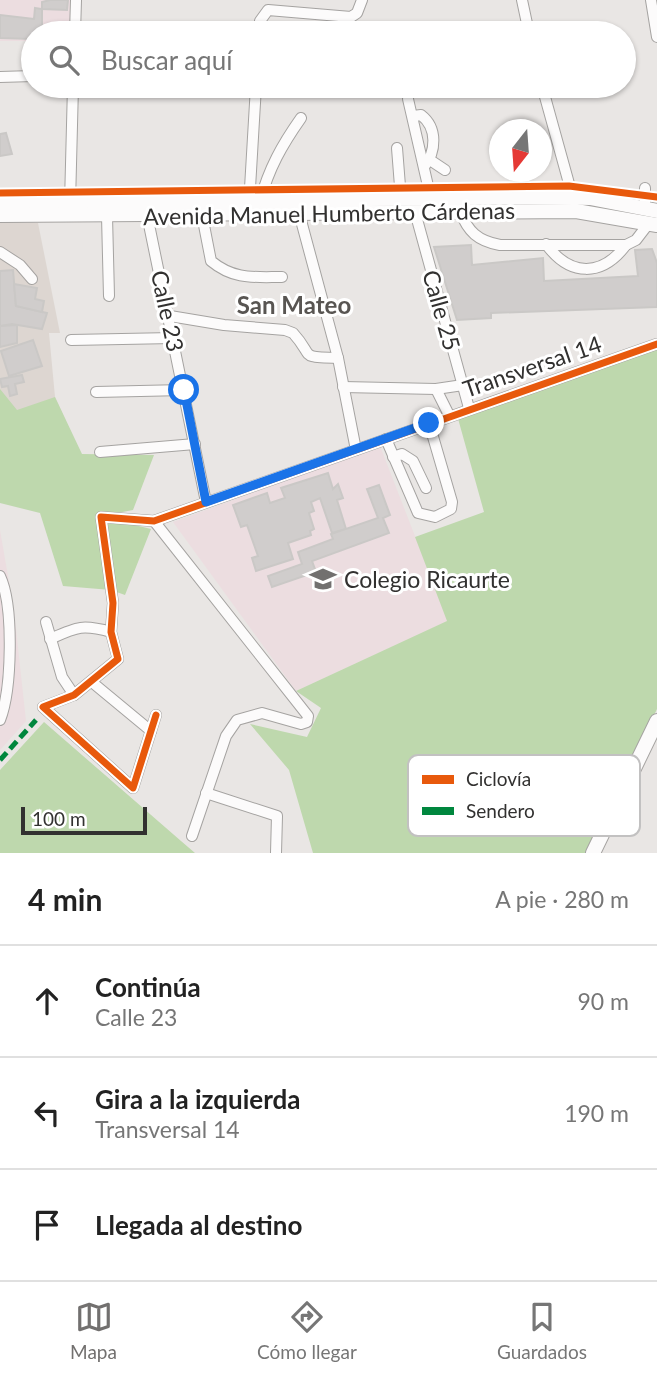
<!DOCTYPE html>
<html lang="es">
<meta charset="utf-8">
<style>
body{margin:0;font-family:Lato,sans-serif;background:#f6f6f6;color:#222}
.compass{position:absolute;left:489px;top:119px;width:63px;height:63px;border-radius:50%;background:#fff;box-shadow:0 2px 5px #0004;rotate:197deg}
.scale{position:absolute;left:21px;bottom:18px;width:126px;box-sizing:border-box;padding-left:7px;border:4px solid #323130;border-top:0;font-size:19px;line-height:24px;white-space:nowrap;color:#323130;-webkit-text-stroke:5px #fff;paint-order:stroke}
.stop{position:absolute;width:21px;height:21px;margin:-16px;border:5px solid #1a73e8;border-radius:50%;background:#fff}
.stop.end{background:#1a73e8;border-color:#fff;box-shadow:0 2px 7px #0008}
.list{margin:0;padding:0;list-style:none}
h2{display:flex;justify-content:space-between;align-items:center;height:91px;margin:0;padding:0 28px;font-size:30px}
h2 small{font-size:23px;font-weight:400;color:#767676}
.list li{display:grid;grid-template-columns:46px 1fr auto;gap:21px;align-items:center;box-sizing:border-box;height:112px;padding:0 28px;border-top:2px solid #e0e0e0}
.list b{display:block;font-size:26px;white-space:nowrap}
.list p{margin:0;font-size:23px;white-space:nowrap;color:#767676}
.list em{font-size:23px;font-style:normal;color:#767676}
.icon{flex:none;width:38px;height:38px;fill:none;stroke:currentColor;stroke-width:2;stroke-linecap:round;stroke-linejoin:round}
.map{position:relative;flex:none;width:657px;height:853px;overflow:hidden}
.search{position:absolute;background:#fff;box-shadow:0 2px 5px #0004;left:21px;right:21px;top:21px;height:77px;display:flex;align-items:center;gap:18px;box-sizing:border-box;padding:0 24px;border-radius:38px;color:#767676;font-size:26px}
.sheet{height:427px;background:#fff}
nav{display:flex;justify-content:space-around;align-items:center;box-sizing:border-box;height:98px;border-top:2px solid #e0e0e0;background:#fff;font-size:19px;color:#767676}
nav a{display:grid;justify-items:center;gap:4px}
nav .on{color:#72706f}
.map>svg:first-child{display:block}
.built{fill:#ddd6d1}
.education{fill:#ecdde0}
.green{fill:#bed8ad}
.building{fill:#d0cdcc;stroke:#cac8c6;stroke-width:2}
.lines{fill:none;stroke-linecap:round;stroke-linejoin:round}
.minor-casing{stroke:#a5a3a1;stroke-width:12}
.major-casing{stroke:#a5a3a1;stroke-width:16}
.minor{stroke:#fcfbfb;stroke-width:10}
.major{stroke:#fcfbfb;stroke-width:14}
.quiet{stroke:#00873e;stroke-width:5;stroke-dasharray:10 5;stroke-linecap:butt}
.cycleway-casing{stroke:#fff;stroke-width:11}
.cycleway{stroke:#e8590c;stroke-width:7}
.route{stroke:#1a73e8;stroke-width:9}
.labels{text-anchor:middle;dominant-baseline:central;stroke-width:6;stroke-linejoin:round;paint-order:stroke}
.street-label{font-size:23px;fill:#323130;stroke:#fff}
.poi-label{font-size:23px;fill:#323130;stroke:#fff;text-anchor:start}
.neighbourhood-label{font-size:24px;font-weight:bold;fill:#585552;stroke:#fff}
.key{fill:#fff;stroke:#c2c1c1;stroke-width:2}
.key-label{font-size:19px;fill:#323130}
</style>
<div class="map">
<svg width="657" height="853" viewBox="0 0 657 853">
<rect width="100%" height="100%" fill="#e9e6e4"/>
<polygon class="built" points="0,222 38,223 60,333 49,333 55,397 66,421 0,430"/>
<g class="education">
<polygon points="0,0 72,0 72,33 33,33 33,41 0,41"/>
<polygon points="380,446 448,621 296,691 173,522"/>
<polygon points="0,530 14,611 26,721 0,750"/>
</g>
<g class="green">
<polygon points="657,347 657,709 587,853 313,853 289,770 250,724 307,737 321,708 296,691 447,621 415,537 484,512 457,415"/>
<polygon points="0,389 17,410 55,397 82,454 154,455 133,510 107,515 107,518 151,529 125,595 111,590 63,586 40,513 0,503"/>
<polygon points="44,722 181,841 195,853 0,853 0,770"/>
</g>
<g class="building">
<polygon points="50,0 68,0 67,10 42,9 42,2"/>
<polygon points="35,8 42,9 42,33 33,33 33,39 0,38 0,15 34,19"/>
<polygon points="6,133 12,154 0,156 0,134"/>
<polygon points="471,245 472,265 543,258 544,281 638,276 635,250 652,249 657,263 657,307 491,313 491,318 457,320 434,247"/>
<polygon points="13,270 16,306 47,313 42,329 12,324 0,326 0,271"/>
<polygon points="14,284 37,288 35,299 44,301 42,312 16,306"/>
<polygon points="17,325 17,343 0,347 0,326"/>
<polygon points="33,340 42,366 9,376 1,351"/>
<polygon points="22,375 24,382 15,384 17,394 10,396 8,386 2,387 0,379"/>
<polygon points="328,473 333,489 338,484 343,498 337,500 346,529 332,533 320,498 311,502 314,511 309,513 314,529 310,531 311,535 288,543 293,559 256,571 252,558 258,556 247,525 241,527 233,505 267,493 270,503 285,498 281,488"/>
<polygon points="379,485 390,515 383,518 389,533 312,561 316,572 272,587 268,576 302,564 298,552 333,539 331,534 378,518 367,489"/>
</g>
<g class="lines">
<g class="minor-casing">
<g id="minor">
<polyline points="522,0 529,33"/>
<polyline points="651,0 657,37"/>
<polyline points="75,33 76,0"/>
<polyline points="259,33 260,21 268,10 351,17 357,13 362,0"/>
<polyline points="0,77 33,76"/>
<polyline points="542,86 573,198"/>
<polyline points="408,99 431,199"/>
<path d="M413 116 421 115C438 128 436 152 424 167"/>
<polyline points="397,148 401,199"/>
<polyline points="430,160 445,170"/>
<path d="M260 201C269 168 282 145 301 118"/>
<polyline points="70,203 73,86"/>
<polyline points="249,205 256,86"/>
<polyline points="645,208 645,188"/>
<polyline points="146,210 206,502"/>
<path d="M460 211C468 232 478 241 500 245H626L636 240 649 223"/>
<polyline points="415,212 469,408"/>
<polyline points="299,213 338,358 356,450"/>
<path d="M202 215 211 261C234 280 254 277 282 277"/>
<polyline points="107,216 109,296"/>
<path d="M546 244C570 277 602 277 626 245"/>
<polyline points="0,252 20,265 32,279"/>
<path d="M170 316 224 325 285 330 293 333C315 357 297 357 338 358"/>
<polyline points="71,340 173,338"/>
<polyline points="343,387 436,389 463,385"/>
<polyline points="436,389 449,415"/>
<polyline points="96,392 184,390"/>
<polyline points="386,439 418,513 435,517 451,509 452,502 429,423"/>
<polyline points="100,452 195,444"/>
<polyline points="393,457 402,454 413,461 426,488"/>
<polyline points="154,521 308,716 307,722 301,724 262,713 237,720 226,736 192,836"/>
<path d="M0 576C14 606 12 689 0 720"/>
<polyline points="46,622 62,677 74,695"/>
<path d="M50 639C77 627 82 624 111 632"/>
<polyline points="93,683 151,731"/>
<polyline points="156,715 133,788 43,707 74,695 118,659 111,632 113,603 101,517 154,521 657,344"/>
<polyline points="206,793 277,816 276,853"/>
</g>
</g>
<g class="major-casing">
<g id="major">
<polyline points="0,203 549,197 590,198 657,211"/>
<polyline points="0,215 576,211 657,225"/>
<polyline points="593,853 657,721"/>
</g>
</g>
<use href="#minor" class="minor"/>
<use href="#major" class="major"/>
<polyline class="quiet" points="0,760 36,720"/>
<g class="cycleway-casing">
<g id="cycleway">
<polyline points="0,193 569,186 657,197"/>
<polyline points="156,715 133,788 43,707 74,695 118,659 111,632 113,603 101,517 154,521 657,344"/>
</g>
</g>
<use href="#cycleway" class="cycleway"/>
</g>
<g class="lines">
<polyline class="route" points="184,390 206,502 429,423"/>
</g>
<defs>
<g id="school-bare" transform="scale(2.1)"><path d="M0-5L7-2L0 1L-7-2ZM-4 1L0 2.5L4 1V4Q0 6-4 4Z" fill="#72706f" stroke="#fff" stroke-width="2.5" paint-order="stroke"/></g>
</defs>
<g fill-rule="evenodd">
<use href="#school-bare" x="323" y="579"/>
</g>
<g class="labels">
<g class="street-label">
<text transform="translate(329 213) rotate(-1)">Avenida Manuel Humberto Cárdenas</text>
<text transform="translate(442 310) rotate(74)">Calle 25</text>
<text transform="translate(168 311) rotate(78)">Calle 23</text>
<text transform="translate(532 366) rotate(-19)">Transversal 14</text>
</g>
<g class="poi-label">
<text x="344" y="579">Colegio Ricaurte</text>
</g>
<g class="neighbourhood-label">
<text x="294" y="304">San Mateo</text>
</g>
</g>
<rect x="408" y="755" width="232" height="81" rx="10" class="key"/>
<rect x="422" y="775" width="32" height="9" fill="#e8590c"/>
<rect x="422" y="807" width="32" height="8" fill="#00873e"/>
<g class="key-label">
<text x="466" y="786">Ciclovía</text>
<text x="466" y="818">Sendero</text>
</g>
</svg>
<svg class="compass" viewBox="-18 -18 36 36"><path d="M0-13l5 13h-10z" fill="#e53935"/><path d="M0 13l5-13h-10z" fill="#767676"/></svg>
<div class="scale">100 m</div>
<div class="stop" style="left:184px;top:390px"></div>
<div class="stop end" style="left:429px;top:423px"></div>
<div class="search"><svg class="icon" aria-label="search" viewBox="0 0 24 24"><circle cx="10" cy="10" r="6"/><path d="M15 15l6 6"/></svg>Buscar aquí</div>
</div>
<section class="sheet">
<h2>4 min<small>A pie · 280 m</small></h2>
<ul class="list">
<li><svg class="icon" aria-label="ahead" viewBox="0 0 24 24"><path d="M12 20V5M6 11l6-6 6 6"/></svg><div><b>Continúa</b><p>Calle 23</p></div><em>90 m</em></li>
<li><svg class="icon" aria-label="left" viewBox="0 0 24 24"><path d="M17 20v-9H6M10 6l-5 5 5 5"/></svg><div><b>Gira a la izquierda</b><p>Transversal 14</p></div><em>190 m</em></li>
<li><svg class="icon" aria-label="arrive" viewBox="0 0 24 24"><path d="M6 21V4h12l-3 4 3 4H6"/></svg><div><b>Llegada al destino</b></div></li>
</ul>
</section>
<nav>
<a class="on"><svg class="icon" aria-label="map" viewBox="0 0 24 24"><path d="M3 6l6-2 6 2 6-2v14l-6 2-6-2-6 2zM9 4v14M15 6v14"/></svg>Mapa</a>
<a><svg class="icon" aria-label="directions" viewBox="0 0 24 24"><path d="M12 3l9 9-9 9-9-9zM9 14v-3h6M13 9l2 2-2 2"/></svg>Cómo llegar</a>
<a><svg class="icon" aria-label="saved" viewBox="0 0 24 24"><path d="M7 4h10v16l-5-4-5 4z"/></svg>Guardados</a>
</nav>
